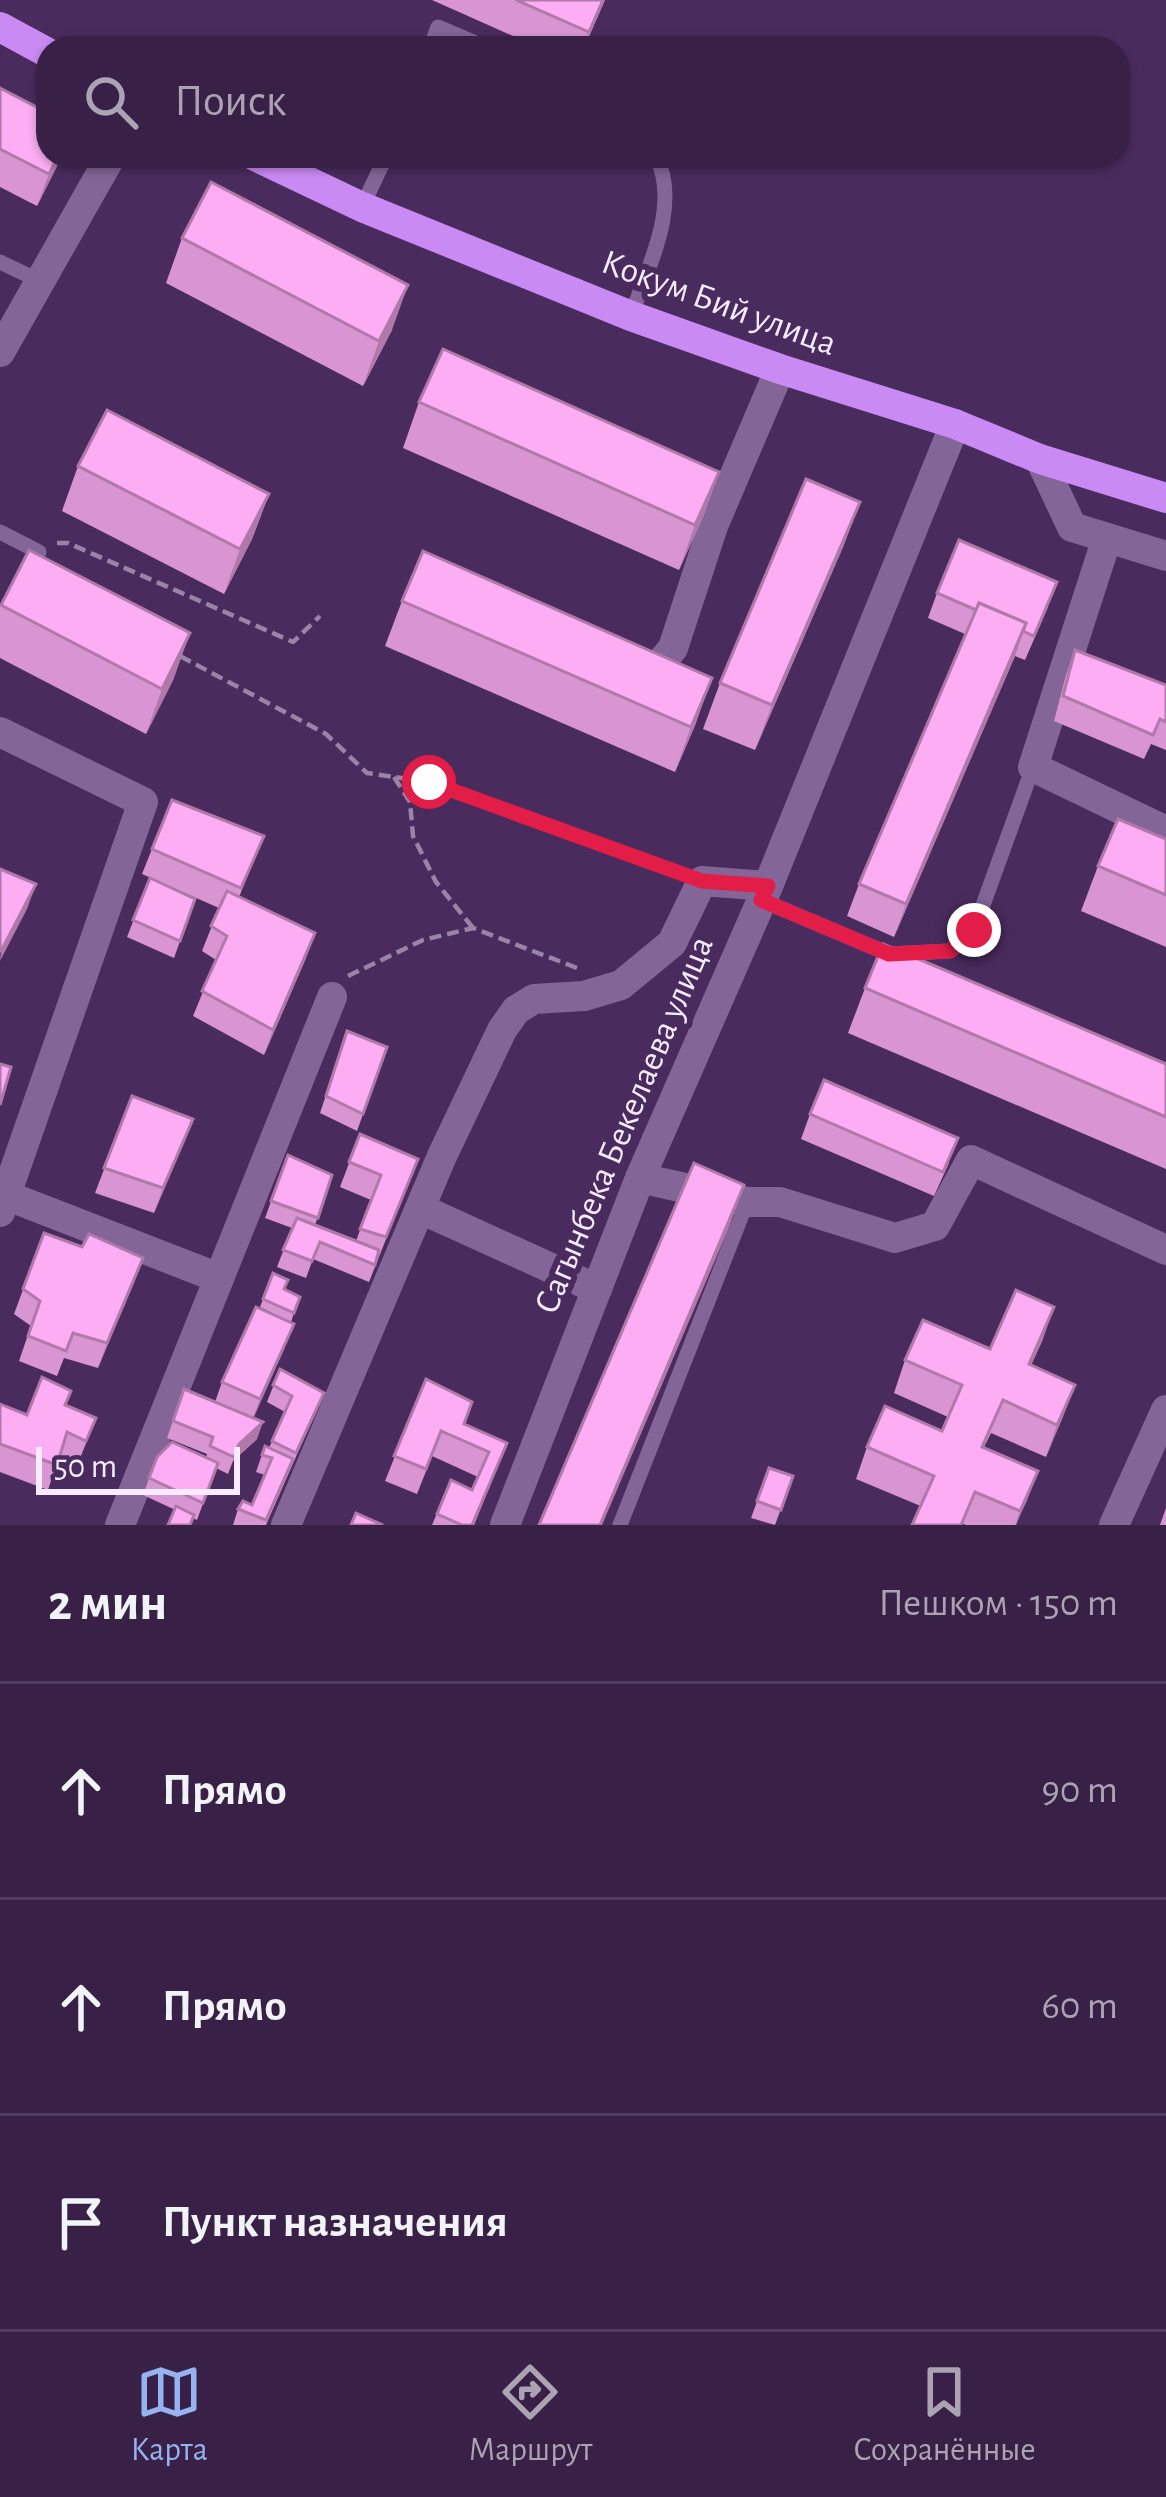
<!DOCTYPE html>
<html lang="ru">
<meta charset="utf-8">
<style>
body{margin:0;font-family:"Alegreya Sans",sans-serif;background:#432d51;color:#f1f3f6}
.scale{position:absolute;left:36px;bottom:30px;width:204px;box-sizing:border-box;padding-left:12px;border:6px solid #f7ecff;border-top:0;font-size:33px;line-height:42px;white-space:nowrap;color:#f7ecff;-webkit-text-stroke:9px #4a2b5e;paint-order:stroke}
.stop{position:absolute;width:36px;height:36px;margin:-27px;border:9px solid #e11d48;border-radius:50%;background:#fff}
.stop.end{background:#e11d48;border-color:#fff;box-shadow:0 3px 12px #0008}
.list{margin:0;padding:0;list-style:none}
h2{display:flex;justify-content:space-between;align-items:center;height:156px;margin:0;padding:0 48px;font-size:51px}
h2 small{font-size:39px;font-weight:400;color:#aba3b3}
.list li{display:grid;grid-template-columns:78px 1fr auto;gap:36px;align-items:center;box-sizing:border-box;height:216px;padding:0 48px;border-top:3px solid #523e5f}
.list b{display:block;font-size:45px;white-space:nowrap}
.list em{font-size:39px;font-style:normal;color:#aba3b3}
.icon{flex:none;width:66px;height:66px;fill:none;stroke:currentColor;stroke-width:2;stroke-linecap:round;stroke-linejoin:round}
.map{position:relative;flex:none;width:1166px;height:1525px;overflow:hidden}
.search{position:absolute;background:#382046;box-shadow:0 3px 9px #0004;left:36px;right:36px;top:36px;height:132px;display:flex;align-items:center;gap:30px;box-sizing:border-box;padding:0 42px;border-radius:36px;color:#aba3b3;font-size:45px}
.sheet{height:804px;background:#382046}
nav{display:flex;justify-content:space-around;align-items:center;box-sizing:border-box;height:168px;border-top:3px solid #523e5f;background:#382046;font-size:33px;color:#aba3b3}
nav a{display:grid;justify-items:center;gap:6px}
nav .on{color:#95b2f1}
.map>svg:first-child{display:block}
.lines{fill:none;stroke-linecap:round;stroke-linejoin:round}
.path{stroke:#9983a7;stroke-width:4.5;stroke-dasharray:12 6;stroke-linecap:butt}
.lane{stroke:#836598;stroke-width:15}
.street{stroke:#836598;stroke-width:30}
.primary{stroke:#ca8af4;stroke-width:30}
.wall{fill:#d995d1}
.shaded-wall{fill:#b079aa}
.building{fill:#fcadf3;stroke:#b079aa;stroke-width:3}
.route{stroke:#e11d48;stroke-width:15}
.labels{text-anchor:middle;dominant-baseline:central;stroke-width:12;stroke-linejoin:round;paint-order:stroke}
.street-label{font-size:36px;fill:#f7ecff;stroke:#4a2b5e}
</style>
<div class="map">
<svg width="1166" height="1525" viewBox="0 0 1166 1525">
<rect width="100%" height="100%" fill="#4a2b5e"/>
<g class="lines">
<g class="path">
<polyline points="57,543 68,543 293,642 320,616"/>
<polyline points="180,656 326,734 367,773 429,782 675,871"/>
<polyline points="394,777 410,802 413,836 436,882 473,928"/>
<polyline points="348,976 423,940 473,928 577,968"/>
</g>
<g class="lane">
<polyline points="430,48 438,27 487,48"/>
<polyline points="362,207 386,156"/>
<polyline points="0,262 40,281"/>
<path d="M631 316C648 266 681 206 656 156"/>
<polyline points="0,532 39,552"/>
<polyline points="761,900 889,954 950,951 974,930 1033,767"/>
<polyline points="620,1525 747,1202"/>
</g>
<g class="street">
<polyline points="0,352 111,156"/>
<polyline points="1040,459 1072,527 1166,556"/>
<polyline points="1107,538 1033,767 1166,831"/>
<polyline points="637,674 651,675 673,648 713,526 780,369"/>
<polyline points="0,732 143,802 0,1212"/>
<polyline points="640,1178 747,1202 780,1202 895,1238 935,1226 971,1160 1166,1250"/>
<polyline points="0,1193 219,1278"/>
<polyline points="421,1209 597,1289"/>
<polyline points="120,1525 332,997"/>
<polyline points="286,1525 442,1156 502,1030 516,1010 534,999 584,996 621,985 672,943 702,881 768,886"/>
<polyline points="505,1525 640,1178 768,886 955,424"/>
<polyline points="1114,1525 1166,1410"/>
</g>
<g class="primary">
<polyline points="0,27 48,53"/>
<polyline points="255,156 362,207 631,316 780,369 955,424 1040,459 1166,498"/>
</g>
</g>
<g class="wall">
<polygon points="432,0 605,0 584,48 540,48"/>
<polygon points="0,88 62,156 37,206 0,187"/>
<polygon points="182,238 392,330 363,386 166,283"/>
<polygon points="419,402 719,472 703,517 679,570 403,448"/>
<polygon points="78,466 269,494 252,539 224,594 62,511"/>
<polygon points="860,502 843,547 755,750 703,729 720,683"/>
<polygon points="29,550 174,678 146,734 0,658 0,607"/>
<polygon points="937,593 1048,607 1025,660 1015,656 894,937 847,916 859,884 965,634 928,618"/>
<polygon points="402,601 696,723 675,772 385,646"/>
<polygon points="1075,650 1166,685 1166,750 1151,744 1144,759 1054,721 1066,675"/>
<polygon points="264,836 239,897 306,958 264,1055 193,1016 216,960 202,951 219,908 142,874 152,849"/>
<polygon points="1166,839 1166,947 1081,911 1098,866"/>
<polygon points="150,878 195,899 174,958 127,937"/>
<polygon points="865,988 1166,1064 1166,1169 848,1033"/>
<polygon points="347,1031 387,1047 357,1131 320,1113"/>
<polygon points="132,1096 193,1119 154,1213 95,1193"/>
<polygon points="810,1114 949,1163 934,1196 801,1139"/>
<polygon points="360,1134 418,1159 369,1282 313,1259 306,1278 277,1267 292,1228 265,1218 288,1155 332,1175 315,1225 356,1241 371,1200 340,1187"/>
<polygon points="44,1233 82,1247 143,1258 98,1368 64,1358 57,1376 19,1361 31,1326 14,1314"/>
<polygon points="273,1273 284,1289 294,1313 291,1322 260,1307"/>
<polygon points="294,1324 253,1418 257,1439 233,1461 228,1474 216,1468 197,1520 143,1495 157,1457 206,1458 207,1454 167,1438 184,1389 215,1402 222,1382"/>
<polygon points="1043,1339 1031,1365 1075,1385 1046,1457 991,1433 984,1447 1038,1471 1016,1525 966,1525 856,1479 867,1447 942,1431 948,1417 894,1393 905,1360 990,1349"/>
<polygon points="280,1369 324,1393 266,1525 233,1525 238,1509 252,1505 265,1475 256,1472 265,1446 269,1448 285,1412 267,1402"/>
<polygon points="426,1379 464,1424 507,1443 474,1525 432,1525 451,1480 472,1490 478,1477 432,1456 417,1494 385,1481"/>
<polygon points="0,1404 27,1415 65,1405 96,1418 77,1466 59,1457 48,1490 0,1472"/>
<polygon points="769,1468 793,1476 775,1525 751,1518"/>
<polygon points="1166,1508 1166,1525 1160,1525"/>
</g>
<g class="shaded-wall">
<polygon points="603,0 605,0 583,48 589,32"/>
<polygon points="58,156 62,156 37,206 49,174"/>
<polygon points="408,285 392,330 363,386 379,341"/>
<polygon points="719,472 703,517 679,570 695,525"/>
<polygon points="269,494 252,539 224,594 240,549"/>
<polygon points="860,502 843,547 755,750 772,705"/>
<polygon points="1026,623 1015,656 894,937 906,904"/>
<polygon points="190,633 174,678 146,734 162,689"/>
<polygon points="712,678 696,723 675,772 691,727"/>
<polygon points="36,884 27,909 0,961 1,951"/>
<polygon points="315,933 306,958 264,1055 273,1030"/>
<polygon points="193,1119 184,1143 154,1213 163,1188"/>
<polygon points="744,1185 728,1230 602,1525 600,1525"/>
<polygon points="143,1258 134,1283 98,1368 107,1343"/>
<polygon points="1054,1307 1043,1339 1017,1397 1029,1364"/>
<polygon points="294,1324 284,1349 251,1424 260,1399"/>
<polygon points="1075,1385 1063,1417 1046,1457 1057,1425"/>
<polygon points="263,1422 257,1439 233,1461 228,1474 239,1444"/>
<polygon points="507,1443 474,1525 472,1525"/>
<polygon points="1038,1471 1026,1503 1015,1525 1020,1511"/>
</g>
<g class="building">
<polygon points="516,0 603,0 589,32"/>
<polygon points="0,88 48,113 48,156 58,156 49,174 0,149"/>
<polygon points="211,182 408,285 379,341 182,238"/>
<polygon points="443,349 719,472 695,525 419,402"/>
<polygon points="107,410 269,494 240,549 78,466"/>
<polygon points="806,479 860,502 772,705 720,683"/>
<polygon points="959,540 1057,582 1034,636 1023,631 1026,623 979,603 976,610 937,593"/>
<polygon points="29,550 190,633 162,689 1,605"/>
<polygon points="423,551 712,678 691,727 402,601"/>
<polygon points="979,603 1026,623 906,904 859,884"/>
<polygon points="1075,650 1166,685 1166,722 1160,719 1153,735 1063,696"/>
<polygon points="172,800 264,836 241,888 152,849"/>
<polygon points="1118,819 1166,839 1166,895 1098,866"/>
<polygon points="0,869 36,884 1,951 0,951"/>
<polygon points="150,878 195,899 180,941 133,920"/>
<polygon points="227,891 315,933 273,1030 202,991 227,936 211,926"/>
<polygon points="883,944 1166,1064 1166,1117 865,988"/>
<polygon points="347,1031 387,1047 363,1114 326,1096"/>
<polygon points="0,1064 11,1067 0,1105"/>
<polygon points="824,1080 958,1138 943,1172 810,1114"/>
<polygon points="132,1096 193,1119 163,1188 104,1168"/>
<polygon points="360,1134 418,1159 386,1237 360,1229 381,1175 349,1162"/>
<polygon points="288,1155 332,1175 318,1218 271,1201"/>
<polygon points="694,1163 744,1185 600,1525 539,1525"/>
<polygon points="297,1218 379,1250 375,1265 320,1242 312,1261 283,1250"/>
<polygon points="44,1233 82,1247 89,1234 143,1258 107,1343 73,1333 66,1351 28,1336 40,1301 23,1289"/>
<polygon points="273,1273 288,1280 284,1289 300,1297 294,1313 263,1299"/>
<polygon points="1016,1290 1054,1307 1029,1364 1075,1385 1057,1425 1003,1400 982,1447 1038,1471 1020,1511 975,1492 961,1525 912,1525 934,1476 867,1447 885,1406 942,1431 962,1385 905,1360 923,1320 990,1349"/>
<polygon points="256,1307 294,1324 260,1399 222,1382"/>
<polygon points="280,1369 324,1393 296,1453 272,1441 292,1396 273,1385"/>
<polygon points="42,1377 71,1391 65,1405 96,1418 86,1441 67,1432 57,1465 0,1444 0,1404 27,1415"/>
<polygon points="426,1379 472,1402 464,1424 507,1443 472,1525 462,1525 437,1514 451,1480 472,1490 489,1452 441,1431 426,1469 394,1456"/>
<polygon points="184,1389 263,1422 239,1444 234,1457 210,1446 213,1437 173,1421"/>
<polygon points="172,1442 218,1463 203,1503 149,1478 157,1457"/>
<polygon points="265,1446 293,1459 266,1520 238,1509 243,1501 252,1505 272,1458 262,1455"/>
<polygon points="769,1468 793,1476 781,1510 757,1501"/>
<polygon points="176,1506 194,1515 190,1525 168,1525"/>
<polygon points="356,1513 383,1525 351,1525"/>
</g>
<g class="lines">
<polyline class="route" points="429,782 702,881 768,886 761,900 889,954 950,951 974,930"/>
</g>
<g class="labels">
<g class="street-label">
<text transform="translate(719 303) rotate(20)">Кокум Бий улица</text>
<text transform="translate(624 1125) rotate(-67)">Сагынбека Бекелаева улица</text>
</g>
</g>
</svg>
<div class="scale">50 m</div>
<div class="stop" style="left:429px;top:782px"></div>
<div class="stop end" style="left:974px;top:930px"></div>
<div class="search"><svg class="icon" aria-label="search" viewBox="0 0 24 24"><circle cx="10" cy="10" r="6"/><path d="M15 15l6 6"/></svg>Поиск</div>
</div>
<section class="sheet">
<h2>2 мин<small>Пешком · 150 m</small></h2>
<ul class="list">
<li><svg class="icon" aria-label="ahead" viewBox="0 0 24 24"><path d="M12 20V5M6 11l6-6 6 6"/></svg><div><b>Прямо</b></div><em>90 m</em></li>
<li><svg class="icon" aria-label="ahead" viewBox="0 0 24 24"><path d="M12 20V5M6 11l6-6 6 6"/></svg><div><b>Прямо</b></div><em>60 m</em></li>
<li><svg class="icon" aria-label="arrive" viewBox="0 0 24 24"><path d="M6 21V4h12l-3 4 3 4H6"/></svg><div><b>Пункт назначения</b></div></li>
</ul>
</section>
<nav>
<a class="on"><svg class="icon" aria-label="map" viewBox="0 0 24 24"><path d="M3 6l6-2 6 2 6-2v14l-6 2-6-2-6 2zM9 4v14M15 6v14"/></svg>Карта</a>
<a><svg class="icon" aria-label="directions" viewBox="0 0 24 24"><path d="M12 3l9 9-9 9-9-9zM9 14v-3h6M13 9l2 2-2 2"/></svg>Маршрут</a>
<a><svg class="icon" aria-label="saved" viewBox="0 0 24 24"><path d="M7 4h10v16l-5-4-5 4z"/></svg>Сохранённые</a>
</nav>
